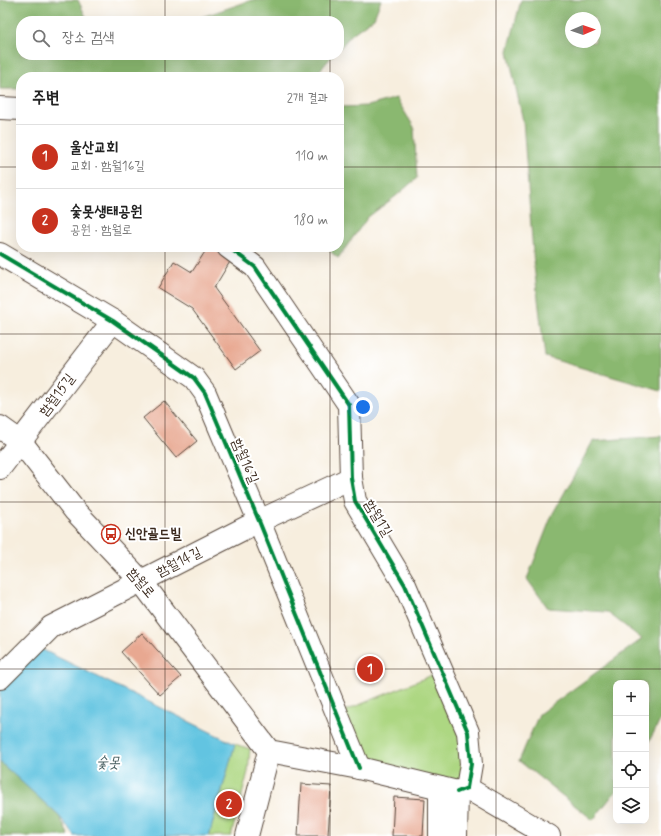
<!DOCTYPE html>
<html lang="ko">
<meta charset="utf-8">
<style>
body{margin:0;font-family:Mynerve,"Poor Story",sans-serif;background:#f2f2f2;color:#222}
.controls{position:absolute;right:12px;bottom:12px;display:grid;overflow:hidden;border-radius:8px;box-shadow:0 4px 16px #0002}
.controls button{width:36px;height:36px;display:grid;place-items:center;padding:0;border:0;border-bottom:1px solid #e0e0e0;background:#fff;color:#222;font:20px sans-serif}
.compass{position:absolute;left:565px;top:12px;width:36px;height:36px;border-radius:50%;background:#fff;box-shadow:0 4px 16px #0002;rotate:88deg}
.you{position:absolute;left:363px;top:407px;width:14px;height:14px;margin:-10px;border:3px solid #fff;border-radius:50%;background:#1a73e8;box-shadow:0 0 0 6px #1a73e833}
.badge{display:grid;place-items:center;width:26px;height:26px;border-radius:50%;background:#c8321e;color:#fff;font-size:13px;font-weight:700}
.pin{position:absolute;translate:-50% -50%;border:2px solid #fff;box-shadow:0 1px 4px #0006}
.list{margin:0;padding:0;list-style:none}
h2{display:flex;justify-content:space-between;align-items:center;height:52px;margin:0;padding:0 16px;font-size:17px}
h2 small{font-size:13px;font-weight:400;color:#767676}
.list li{display:grid;grid-template-columns:26px 1fr auto;gap:12px;align-items:center;box-sizing:border-box;height:64px;padding:0 16px;border-top:1px solid #e0e0e0}
.list b{display:block;font-size:15px;white-space:nowrap}
.list p{margin:0;font-size:13px;white-space:nowrap;color:#767676}
.list em{font-size:13px;font-style:normal;color:#767676}
.icon{flex:none;width:22px;height:22px;fill:none;stroke:currentColor;stroke-width:2;stroke-linecap:round;stroke-linejoin:round}
.map{position:relative;flex:none;width:661px;height:836px;overflow:hidden}
.search{position:absolute;background:#fff;box-shadow:0 4px 16px #0002;left:16px;top:16px;width:328px;height:44px;display:flex;align-items:center;gap:10px;box-sizing:border-box;padding:0 14px;border-radius:16px;color:#767676;font-size:15px}
.panel{position:absolute;background:#fff;box-shadow:0 4px 16px #0002;left:16px;top:72px;width:328px;height:180px;border-radius:16px}
.map>svg:first-child{display:block}
.green{fill:#add782;stroke:#748050}
.forest{fill:#8ab870;stroke:#627147;fill-rule:evenodd}
.water{fill:#62c4e1;stroke:#4e7780}
.building{fill:#e8a891}
.lines{fill:none;stroke-linecap:round;stroke-linejoin:round}
.minor-casing{stroke:#57473b;stroke-width:24}
.minor{stroke:#fff;stroke-width:22}
.cycleway-casing{stroke:#fff;stroke-width:6}
.cycleway{stroke:#00873e;stroke-width:4}
.grid{fill:none;stroke:#3b2a1e;stroke-width:1;stroke-opacity:0.55}
.labels{text-anchor:middle;dominant-baseline:central;stroke-width:4;stroke-linejoin:round;paint-order:stroke}
.street-label{font-size:14px;fill:#3b2a1e;stroke:#fff}
.poi-label{font-size:14px;font-weight:bold;fill:#3b2a1e;stroke:#fff;text-anchor:start}
.water-label{font-size:15px;font-style:italic;fill:#496062;stroke:#fff}
</style>
<div class="map">
<svg width="661" height="836" viewBox="0 0 661 836">
<rect width="100%" height="100%" fill="#fff"/>
<filter id="ink" filterUnits="userSpaceOnUse"><feTurbulence type="fractalNoise" baseFrequency=".025" numOctaves="2"/><feDisplacementMap in="SourceGraphic" scale="8" xChannelSelector="R" yChannelSelector="G"/><feConvolveMatrix kernelMatrix="1 2 1 2 8 2 1 2 1" color-interpolation-filters="sRGB"/></filter>
<filter id="wash" filterUnits="userSpaceOnUse"><feTurbulence type="fractalNoise" baseFrequency=".012" numOctaves="4" result="noise"/><feDisplacementMap in="SourceGraphic" scale="16" xChannelSelector="R" yChannelSelector="G"/><feGaussianBlur stdDeviation="0.9" result="paint"/><feColorMatrix in="noise" values="0 0 0 0 0 0 0 0 0 0 0 0 0 0 0 0 0 1.4 0 .05"/><feComposite in="paint" operator="in"/></filter>
<g filter="url(#wash)">
<rect width="100%" height="100%" fill="#f7eede"/>
<g class="green">
<polygon points="442,671 468,732 467,788 359,768 337,714"/>
<polygon points="235,744 250,749 248,772 231,836 209,836"/>
</g>
<g class="forest">
<polygon points="0,0 78,0 88,21 21,21 21,55 333,55 314,77 21,77 21,89 0,89"/>
<polygon points="252,0 381,0 374,18 352,34 339,49 339,21 190,21"/>
<path d="M521 0H661V391L545 357 534 266 523 121 508 51ZM571 18H595V42H571Z"/>
<polygon points="396,98 414,127 417,178 396,196 368,217 338,258 325,247 339,247 339,107 367,106"/>
<polygon points="661,436 661,719 646,747 646,683 616,683 616,791 593,820 519,761 539,714 642,639 607,612 548,608 527,579 552,515 593,441"/>
<polygon points="0,762 59,816 69,836 0,836"/>
</g>
<polygon class="water" points="39,648 235,744 209,836 75,836 59,816 0,762 0,690"/>
<g id="blocks">
<g class="building">
<polygon points="208,247 210,247 231,260 214,288 260,351 236,369 192,309 158,288 174,261 192,272"/>
<polygon points="164,401 197,441 176,458 143,418"/>
<polygon points="142,633 181,677 160,695 121,652"/>
<polygon points="301,784 331,786 328,836 298,836"/>
<polygon points="394,797 425,799 423,836 392,836"/>
</g>
</g>
</g>
<g filter="url(#ink)">
<use href="#blocks" fill-opacity="0" stroke="#57473b" stroke-width="1"/>
<g class="lines">
<g class="minor-casing">
<g id="minor">
<polyline points="0,108 21,109"/>
<polyline points="228,247 255,267 349,405 351,478 355,501 405,585 468,732 471,764 467,788 457,792"/>
<polyline points="0,254 113,321 194,378 205,393 259,521 359,768"/>
<polyline points="0,427 21,442 75,511 141,581 269,751 359,768 457,792"/>
<polyline points="0,468 113,321"/>
<polyline points="0,678 51,627 259,521 351,478"/>
<polyline points="467,788 549,836"/>
<polyline points="247,836 269,751"/>
<polyline points="440,836 440,788"/>
<polyline points="456,836 457,792"/>
</g>
</g>
<use href="#minor" class="minor"/>
<g class="cycleway-casing">
<g id="cycleway">
<polyline points="228,247 255,267 349,405 351,478 355,501 405,585 468,732 471,764 467,788 457,792"/>
<polyline points="0,254 113,321 194,378 205,393 259,521 359,768"/>
</g>
</g>
<use href="#cycleway" class="cycleway"/>
</g>
</g>
<path class="grid" d="M165 0V21M330 0V21M496 0V836M165 55V77M330 55V77M0 167H21M339 167H661M165 247V836M330 247V836M0 334H661M0 502H661M0 669H661"/>
<defs>
<g id="bus-ring" transform="scale(1)"><circle r="9.5" fill="#fff" stroke="#c8321e" stroke-width="1.5"/><path d="M-5-6H5V4H4V6H2V4H-2V6H-4V4H-5ZM-3.5-4V0h7V-4ZM-3.5 1.2v1.5H-2V1.2ZM2 1.2v1.5H3.5V1.2Z" fill="#c8321e"/></g>
</defs>
<g fill-rule="evenodd">
<use href="#bus-ring" x="111" y="534"/>
</g>
<g class="labels">
<g class="street-label">
<text transform="translate(57 395) rotate(-53)">함월15길</text>
<text transform="translate(245 461) rotate(67)">함월16길</text>
<text transform="translate(378 518) rotate(59)">함월1길</text>
<text transform="translate(179 562) rotate(-27)">함월14길</text>
<text transform="translate(141 583) rotate(50)">함월로</text>
</g>
<g class="poi-label">
<text x="125" y="534">신안골드빌</text>
</g>
<g class="water-label">
<text x="108" y="763">숯못</text>
</g>
</g>
</svg>
<div class="controls">
<button>+</button>
<button>−</button>
<button><svg class="icon" aria-label="locate" viewBox="0 0 24 24"><circle cx="12" cy="12" r="6"/><path d="M12 2v4M12 18v4M2 12h4M18 12h4"/></svg></button>
<button><svg class="icon" aria-label="layers" viewBox="0 0 24 24"><path d="M12 4l9 5-9 5-9-5zM3 14l9 5 9-5"/></svg></button>
</div>
<svg class="compass" viewBox="-18 -18 36 36"><path d="M0-13l5 13h-10z" fill="#e53935"/><path d="M0 13l5-13h-10z" fill="#767676"/></svg>
<div class="you"></div>
<div class="pin badge" style="left:370px;top:669px">1</div>
<div class="pin badge" style="left:229px;top:804px">2</div>
<div class="search"><svg class="icon" aria-label="search" viewBox="0 0 24 24"><circle cx="10" cy="10" r="6"/><path d="M15 15l6 6"/></svg>장소 검색</div>
<section class="panel">
<h2>주변<small>2개 결과</small></h2>
<ul class="list">
<li><span class="badge">1</span><div><b>울산교회</b><p>교회 · 함월16길</p></div><em>110 m</em></li>
<li><span class="badge">2</span><div><b>숯못생태공원</b><p>공원 · 함월로</p></div><em>180 m</em></li>
</ul>
</section>
</div>
